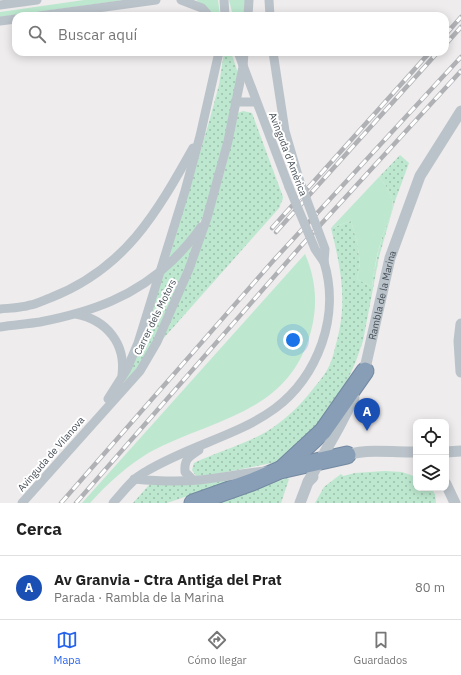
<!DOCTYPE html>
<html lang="es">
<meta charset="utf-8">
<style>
body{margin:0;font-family:"IBM Plex Sans",sans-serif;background:#f2f2f2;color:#222}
.controls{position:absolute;right:12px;bottom:12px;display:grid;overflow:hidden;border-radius:8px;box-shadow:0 2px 10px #0003}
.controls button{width:36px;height:36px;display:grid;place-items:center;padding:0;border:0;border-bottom:1px solid #e0e0e0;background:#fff;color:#222;font:20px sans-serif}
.you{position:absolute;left:293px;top:340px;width:14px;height:14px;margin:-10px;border:3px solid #fff;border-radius:50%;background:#1a73e8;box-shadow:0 0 0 6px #1a73e833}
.badge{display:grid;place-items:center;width:26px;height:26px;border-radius:50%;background:#2563eb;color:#fff;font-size:13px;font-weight:700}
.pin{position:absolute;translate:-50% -33px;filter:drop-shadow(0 1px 2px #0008)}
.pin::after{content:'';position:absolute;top:21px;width:14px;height:12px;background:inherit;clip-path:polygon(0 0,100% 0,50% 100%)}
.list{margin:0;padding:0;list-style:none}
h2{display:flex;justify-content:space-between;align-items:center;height:52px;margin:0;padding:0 16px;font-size:17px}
h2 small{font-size:13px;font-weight:400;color:#767676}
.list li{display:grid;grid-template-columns:26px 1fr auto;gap:12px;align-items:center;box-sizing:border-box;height:64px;padding:0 16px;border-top:1px solid #e0e0e0}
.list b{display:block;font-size:15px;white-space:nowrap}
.list p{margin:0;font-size:13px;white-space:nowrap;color:#767676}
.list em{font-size:13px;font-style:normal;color:#767676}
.icon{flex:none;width:22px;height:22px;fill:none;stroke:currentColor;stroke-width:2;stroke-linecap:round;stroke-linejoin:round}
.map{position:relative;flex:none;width:461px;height:503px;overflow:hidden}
.search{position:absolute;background:#fff;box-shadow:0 2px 10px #0003;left:12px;right:12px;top:12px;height:44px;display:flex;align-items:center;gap:10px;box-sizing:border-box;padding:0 14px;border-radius:12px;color:#767676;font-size:15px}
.sheet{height:116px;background:#fff}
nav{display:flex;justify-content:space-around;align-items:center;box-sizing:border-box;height:56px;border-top:1px solid #e0e0e0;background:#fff;font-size:11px;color:#767676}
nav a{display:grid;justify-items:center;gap:2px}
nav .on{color:#2563eb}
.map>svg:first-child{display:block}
.grass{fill:url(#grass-dots)}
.garden{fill:#bde8cf}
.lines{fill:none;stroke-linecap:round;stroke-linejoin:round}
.motorway-casing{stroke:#7389a1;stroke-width:19}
.minor{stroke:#bbc3ca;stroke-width:9}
.tertiary{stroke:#bbc3ca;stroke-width:11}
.motorway{stroke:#889eb6;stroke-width:17}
.rail-casing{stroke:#afb1b5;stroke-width:4.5}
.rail{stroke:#fff;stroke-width:3;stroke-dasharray:9;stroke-linecap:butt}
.minor-bridge{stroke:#bbc3ca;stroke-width:9}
.labels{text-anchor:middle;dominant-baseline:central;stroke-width:4;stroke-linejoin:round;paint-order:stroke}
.street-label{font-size:10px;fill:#464f57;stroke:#fff}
</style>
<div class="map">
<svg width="461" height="503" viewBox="0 0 461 503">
<defs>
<pattern id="grass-dots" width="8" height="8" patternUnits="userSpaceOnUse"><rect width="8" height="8" fill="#bde8cf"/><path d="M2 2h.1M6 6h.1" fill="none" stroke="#9bbeab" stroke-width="1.8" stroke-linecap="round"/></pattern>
</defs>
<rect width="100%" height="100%" fill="#eeecec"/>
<g class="grass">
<path d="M224 52H231L238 73 224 140 205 212C197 231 181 245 168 261L209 122 219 85Z"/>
<path d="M243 111 252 113 283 197C283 201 280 203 280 207L162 340 214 207 226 165 238 113Z"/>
<path d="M400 155 409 163 395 201 379 257 363 341 356 361 345 386 327 417 277 462 211 475 196 476 192 470 194 463C217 452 243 445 266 432 284 421 300 406 313 389 317 384 322 378 326 372 331 364 334 353 336 344 348 302 341 269 331 228L351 221 357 242 360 263 357 279 372 287C374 271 377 256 381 241 384 228 395 213 392 199 390 191 384 183 379 177Z"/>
<polygon points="193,242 196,243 147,355 126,382 124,380 162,275"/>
<polygon points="385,471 402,472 416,477 416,488 431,488 435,494 436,503 315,503 324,487 341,474 343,476 355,473"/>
<polygon points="252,474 167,503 133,503 150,484"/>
<polygon points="287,478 289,479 281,503 216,503"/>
</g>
<g class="garden">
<polygon points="84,0 124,0 0,17 0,12"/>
<polygon points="196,0 218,0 220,16 214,16 208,9"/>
<polygon points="229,0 246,0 245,16 233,16"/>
<path d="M379 177C384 183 390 191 392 199 395 213 384 228 381 241 376 256 374 272 372 287L357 279 360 263 357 242 351 221 331 228Z"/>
<path d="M305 254C316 279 318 305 311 331 289 414 214 418 150 452 128 465 107 484 90 503H82Z"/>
</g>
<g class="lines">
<g class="motorway-casing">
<g id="motorway">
<polyline points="282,469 323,431 365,371"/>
<polyline points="193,503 252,482 280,470 347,455"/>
</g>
</g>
<g class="minor">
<polyline points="181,0 202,8 209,16"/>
<polyline points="224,0 225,16"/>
<polyline points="269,0 270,16"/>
<polyline points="0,5 37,0"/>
<polyline points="39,16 156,0"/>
<polyline points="248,16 249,0"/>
<polyline points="0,21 16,19"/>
<polyline points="238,52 289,187"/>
<polyline points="273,52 285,131 299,179"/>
<polyline points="235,102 256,102"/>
<path d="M0 309C10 308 21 308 30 305 37 304 44 300 50 298 125 269 156 214 193 148"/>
<path d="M76 314C107 320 126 344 122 375"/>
<path d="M0 327C13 325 27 324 40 322 91 312 135 297 173 260 183 250 193 239 201 227"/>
<polyline points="108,399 127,369 138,343 185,191 200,136 219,52"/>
<path d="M134 479C156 481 177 482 199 480 221 478 243 473 266 471"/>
<path d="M193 480 185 472C184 459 189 457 199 450"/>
<polyline points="22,503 140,371 157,342 189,269 207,218 228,141 243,67 244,52"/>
<path d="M113 503C123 492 132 479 145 472 215 430 291 431 322 343 331 317 332 288 324 262"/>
</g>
<g class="tertiary">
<polyline points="461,324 459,341 461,372"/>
<path id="s1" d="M363 377 390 258 420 176 461 111"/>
<polyline points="446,452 461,451"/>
<path d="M341 457C365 447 391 453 416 452"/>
<polyline points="308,482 339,427 354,398"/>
<polyline points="446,484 455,503"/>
<polyline points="300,503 308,482 313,477"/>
</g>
<use href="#motorway" class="motorway"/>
<g class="rail-casing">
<g id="rail">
<polyline points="445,35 461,17"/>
<polyline points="445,45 461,27"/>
<polyline points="272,228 430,52"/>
<polyline points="276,232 438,52"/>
<polyline points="61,503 273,261 461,57"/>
<polyline points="76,503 301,246 461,71"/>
</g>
</g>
<use href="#rail" class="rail"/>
<g class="minor-bridge">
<polyline points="299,179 325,249 324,262"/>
<polyline points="289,187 315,249 324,262"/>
</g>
</g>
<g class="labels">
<g class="street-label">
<text transform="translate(288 154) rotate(69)">Avinguda d'Amèrica</text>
<text stroke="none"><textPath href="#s1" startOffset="84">Rambla de la Marina</textPath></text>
<text transform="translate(155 317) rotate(-64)">Carrer dels Motors</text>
<text transform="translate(51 454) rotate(-49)">Avinguda de Vilanova</text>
</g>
</g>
</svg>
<div class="controls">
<button><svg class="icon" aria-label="locate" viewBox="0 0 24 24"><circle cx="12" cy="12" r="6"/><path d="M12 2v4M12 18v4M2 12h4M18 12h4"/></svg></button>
<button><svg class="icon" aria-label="layers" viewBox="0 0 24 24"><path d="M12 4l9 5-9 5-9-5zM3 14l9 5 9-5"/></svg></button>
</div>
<div class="you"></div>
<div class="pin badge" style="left:367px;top:431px;background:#1a4fb4">A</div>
<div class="search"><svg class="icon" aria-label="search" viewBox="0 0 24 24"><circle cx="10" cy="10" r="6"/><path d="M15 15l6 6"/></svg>Buscar aquí</div>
</div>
<section class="sheet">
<h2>Cerca<small></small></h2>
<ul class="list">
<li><span class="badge" style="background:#1a4fb4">A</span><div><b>Av Granvia - Ctra Antiga del Prat</b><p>Parada · Rambla de la Marina</p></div><em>80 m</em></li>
</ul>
</section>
<nav>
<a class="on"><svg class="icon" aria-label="map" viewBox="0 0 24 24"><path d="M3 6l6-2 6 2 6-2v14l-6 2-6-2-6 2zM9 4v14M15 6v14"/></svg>Mapa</a>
<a><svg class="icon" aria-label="directions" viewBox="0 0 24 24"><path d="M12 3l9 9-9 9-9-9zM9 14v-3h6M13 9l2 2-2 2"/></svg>Cómo llegar</a>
<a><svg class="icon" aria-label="saved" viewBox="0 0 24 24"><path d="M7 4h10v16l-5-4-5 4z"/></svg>Guardados</a>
</nav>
